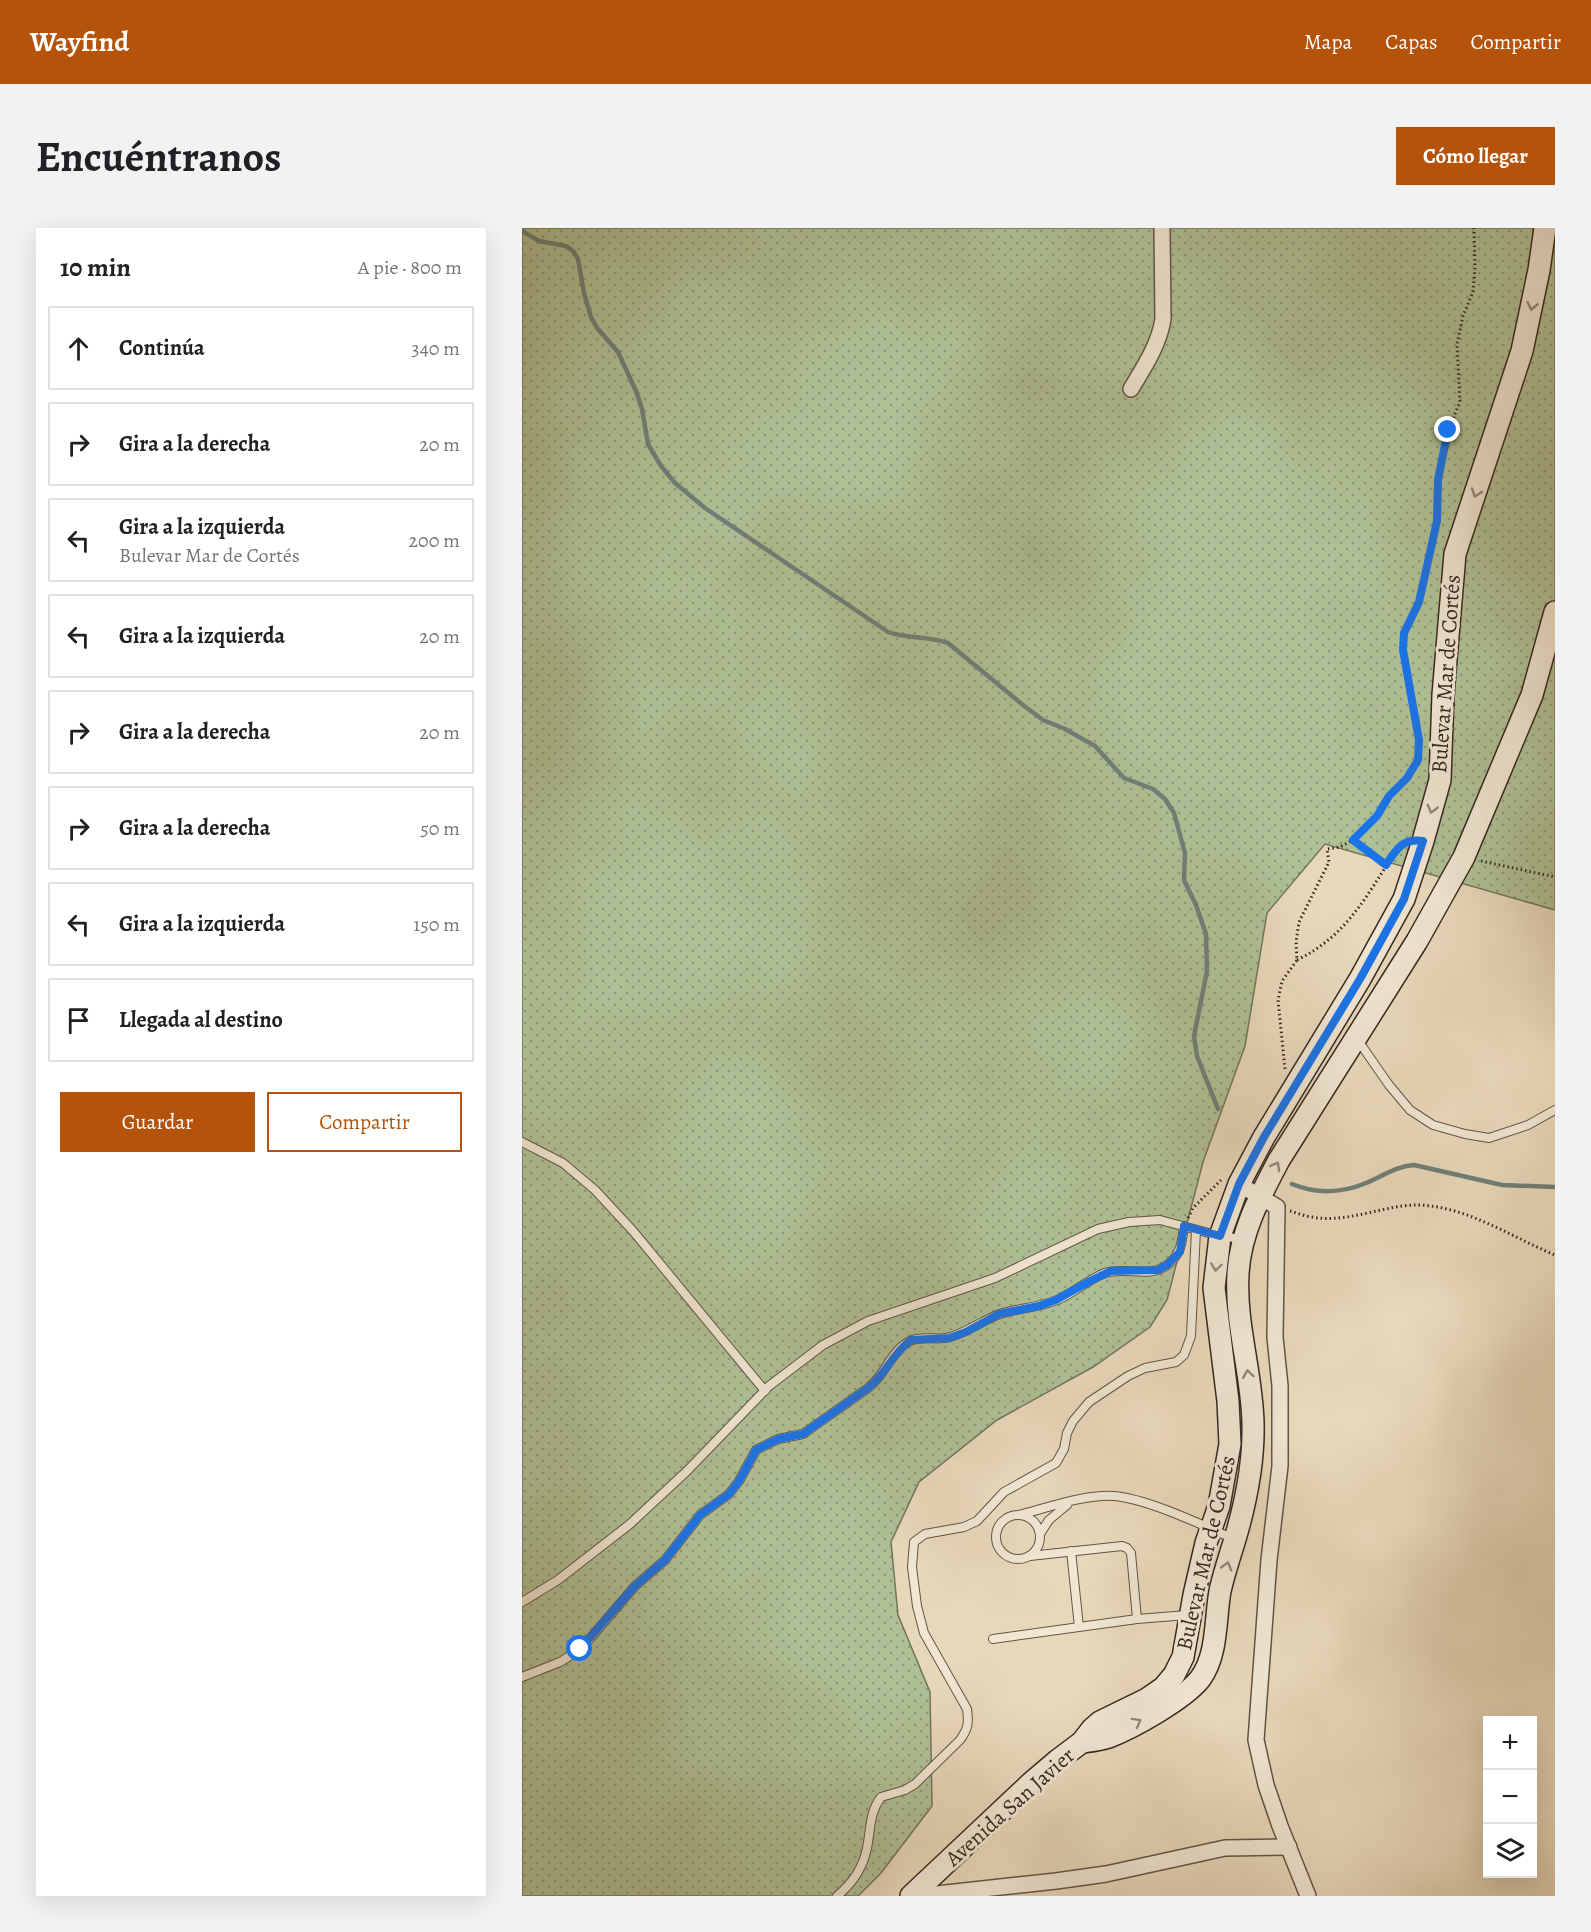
<!DOCTYPE html>
<html lang="es">
<meta charset="utf-8">
<style>
body{margin:0;font-family:Alegreya,serif;background:#f2f2f2;color:#202124}
.controls{position:absolute;right:18px;bottom:18px;display:grid;overflow:hidden;border-radius:0px;box-shadow:0 6px 24px #0002}
.controls button{width:54px;height:54px;display:grid;place-items:center;padding:0;border:0;border-bottom:2px solid #e0e0e0;background:#fff;color:#202124;font:30px sans-serif}
.stop{position:absolute;width:18px;height:18px;margin:-14px;border:4px solid #1a73e8;border-radius:50%;background:#fff}
.stop.end{background:#1a73e8;border-color:#fff;box-shadow:0 2px 6px #0008}
.list{margin:0;padding:0;list-style:none}
h2{display:flex;justify-content:space-between;align-items:center;height:78px;margin:0;padding:0 24px;font-size:26px}
h2 small{font-size:20px;font-weight:400;color:#757577}
.list li{display:grid;grid-template-columns:39px 1fr auto;gap:18px;align-items:center;box-sizing:border-box;height:84px;margin:0 12px 12px;padding:0 12px;border:2px solid #e0e0e0;border-radius:0px}
.list b{display:block;font-size:22px;white-space:nowrap}
.list p{margin:0;font-size:20px;white-space:nowrap;color:#757577}
.list em{font-size:20px;font-style:normal;color:#757577}
.actions{display:flex;gap:12px;padding:18px 24px}
.actions a{flex:1;padding:14px 0;border:2px solid #b45309;border-radius:0px;text-align:center;font-size:21px;color:#b45309}
.actions .main{background:#b45309;color:#fff}
.icon{flex:none;width:33px;height:33px;fill:none;stroke:currentColor;stroke-width:2;stroke-linecap:round;stroke-linejoin:round}
.map{position:relative;flex:none;width:1033px;height:1668px;overflow:hidden;border-radius:0px}
header{display:flex;align-items:center;gap:36px;box-sizing:border-box;height:84px;padding:0 30px;background:#b45309;color:#fff}
header strong{font-size:28px}
nav{display:flex;gap:33px;margin-inline-start:auto;font-size:21px}
.intro{display:flex;align-items:center;justify-content:space-between;box-sizing:border-box;height:144px;padding:0 36px}
h1{margin:0;font-size:42px}
.button{padding:15px 27px;border-radius:0px;background:#b45309;color:#fff;font-size:21px;font-weight:700}
main{display:flex;gap:36px;padding:0 36px}
aside{flex:1;background:#fff;border-radius:0px;box-shadow:0 6px 24px #0002}
.map>svg:first-child{display:block}
.grass{fill:url(#grass-dots);stroke:#72745b;stroke-width:1.5}
.lines{fill:none;stroke-linecap:round;stroke-linejoin:round}
.stream{stroke:#707f78;stroke-width:4.5}
.lane-casing{stroke:#625447;stroke-width:10}
.street-casing{stroke:#625447;stroke-width:18}
.secondary-casing{stroke:#362821;stroke-width:24}
.path{stroke:#362821;stroke-width:3;stroke-dasharray:1.5 3;stroke-linecap:butt}
.lane{stroke:#f0e6d2;stroke-width:8}
.street{stroke:#f0e6d2;stroke-width:15}
.secondary{stroke:#f0e6d2;stroke-width:21}
.oneway{stroke:#93877a}
.route{stroke:#1a73e8;stroke-width:8}
.labels{text-anchor:middle;dominant-baseline:central;stroke-width:6;stroke-linejoin:round;paint-order:stroke}
.street-label{font-size:22px;fill:#362821;stroke:#f0e6d2}
</style>
<header>
<strong>Wayfind</strong>
<nav><a>Mapa</a><a>Capas</a><a>Compartir</a></nav>
</header>
<div class="intro"><h1>Encuéntranos</h1><a class="button">Cómo llegar</a></div>
<main>
<aside>
<h2>10 min<small>A pie · 800 m</small></h2>
<ul class="list">
<li><svg class="icon" aria-label="ahead" viewBox="0 0 24 24"><path d="M12 20V5M6 11l6-6 6 6"/></svg><div><b>Continúa</b></div><em>340 m</em></li>
<li><svg class="icon" aria-label="right" viewBox="0 0 24 24"><path d="M7 20v-9h11M14 6l5 5-5 5"/></svg><div><b>Gira a la derecha</b></div><em>20 m</em></li>
<li><svg class="icon" aria-label="left" viewBox="0 0 24 24"><path d="M17 20v-9H6M10 6l-5 5 5 5"/></svg><div><b>Gira a la izquierda</b><p>Bulevar Mar de Cortés</p></div><em>200 m</em></li>
<li><svg class="icon" aria-label="left" viewBox="0 0 24 24"><path d="M17 20v-9H6M10 6l-5 5 5 5"/></svg><div><b>Gira a la izquierda</b></div><em>20 m</em></li>
<li><svg class="icon" aria-label="right" viewBox="0 0 24 24"><path d="M7 20v-9h11M14 6l5 5-5 5"/></svg><div><b>Gira a la derecha</b></div><em>20 m</em></li>
<li><svg class="icon" aria-label="right" viewBox="0 0 24 24"><path d="M7 20v-9h11M14 6l5 5-5 5"/></svg><div><b>Gira a la derecha</b></div><em>50 m</em></li>
<li><svg class="icon" aria-label="left" viewBox="0 0 24 24"><path d="M17 20v-9H6M10 6l-5 5 5 5"/></svg><div><b>Gira a la izquierda</b></div><em>150 m</em></li>
<li><svg class="icon" aria-label="arrive" viewBox="0 0 24 24"><path d="M6 21V4h12l-3 4 3 4H6"/></svg><div><b>Llegada al destino</b></div></li>
</ul>
<div class="actions"><a class="main">Guardar</a><a>Compartir</a></div>
</aside>
<div class="map">
<svg width="1033" height="1668" viewBox="0 0 1033 1668">
<defs>
<pattern id="grass-dots" width="8" height="8" patternUnits="userSpaceOnUse" patternTransform="scale(1.5)"><rect width="8" height="8" fill="#afc095"/><path d="M2 2h.1M6 6h.1" fill="none" stroke="#8f9c79" stroke-width="1.8" stroke-linecap="round"/></pattern>
</defs>
<rect width="100%" height="100%" fill="#e8d8ba"/>
<filter id="stains"><feTurbulence type="fractalNoise" baseFrequency=".00333" numOctaves="4"/><feColorMatrix values="0 0 0 0 .2 0 0 0 0 .09 0 0 0 0 .02 0 0 0 .5 -.17"/></filter>
<radialGradient id="worn" r=".72"><stop offset=".6" stop-color="#630" stop-opacity="0"/><stop offset="1" stop-color="#630" stop-opacity=".3"/></radialGradient>
<polygon class="grass" points="0,0 1033,0 1033,682 803,616 745,685 723,818 681,934 645,1072 628,1099 571,1139 475,1192 397,1254 369,1314 376,1387 408,1464 410,1578 359,1645 336,1668 0,1668"/>
<g class="lines">
<g class="stream">
<path d="M0 3 17 13 44 18 52 24 56 31 62 65 69 89 75 100 96 124 114 163 120 181 126 216 139 238 153 255 183 280 366 404C386 411 407 408 426 415L501 477 521 492 543 501 573 518 602 550 631 561 643 571 652 585 663 625 662 652 674 677 684 706 685 743 672 808 675 828 696 881"/>
<path d="M770 956C794 966 820 965 844 955 861 948 874 938 892 937L980 957 1033 959"/>
</g>
<g class="lane-casing">
<g id="lane">
<polyline points="835,811 867,857 888,882 911,897 943,906 967,910 1006,897 1033,882"/>
<polyline points="0,914 41,935 73,962 111,1003 243,1163"/>
<circle cx="496" cy="1309" r="22"/>
<path d="M497 1287C525 1280 563 1266 592 1268 626 1271 678 1296 710 1310"/>
<polyline points="518,1306 527,1292 545,1277"/>
<polyline points="549,1323 557,1399"/>
<polyline points="508,1328 600,1318 605,1320 609,1325 615,1391 665,1387"/>
<polyline points="0,1374 36,1352 108,1296 165,1243 247,1158 301,1117 346,1093 473,1050 576,1001 607,994 638,992 698,1008 720,1011"/>
<polyline points="471,1411 615,1391"/>
<path d="M0 1449 38 1434 59 1421 113 1358 143 1332 178 1287 207 1266 217 1253 234 1222 256 1211 281 1206 346 1160C363 1148 369 1122 388 1113 400 1107 415 1113 428 1109 446 1104 461 1092 478 1086 496 1080 516 1080 535 1072 552 1065 565 1052 583 1045 603 1038 626 1051 645 1037 659 1027 660 1014 662 998"/>
<path d="M315 1668C331 1655 341 1640 345 1620 349 1601 347 1585 359 1569L383 1562 393 1556 438 1512C446 1501 447 1495 445 1481L402 1405 395 1378 390 1339 392 1314 403 1306 442 1299 455 1293 482 1264 534 1235 542 1221 545 1205 551 1193 567 1174 606 1148 623 1140 654 1134 662 1127 669 1108 674 1002"/>
</g>
</g>
<g class="street-casing">
<g id="street">
<path d="M609 161C622 139 637 117 641 91L640 0"/>
<polyline points="717,956 755,979 753,1109 758,1158 758,1238 747,1332 734,1512 744,1557 758,1598 786,1668"/>
<polyline points="396,1668 534,1653 584,1646 703,1620 767,1619"/>
</g>
</g>
<g class="secondary-casing">
<g id="secondary">
<path d="M560 1514C569 1513 579 1512 587 1509 612 1499 662 1471 678 1451 696 1427 693 1391 698 1363 702 1345 708 1328 713 1311 724 1274 732 1234 731 1195 730 1145 713 1096 716 1046 718 1005 738 968 757 932L895 713 942 629 1010 467 1033 384"/>
<polyline points="389,1668 509,1555 536,1532 560,1514 570,1501 578,1494 625,1471 641,1460 652,1447 661,1429 672,1367 684,1315 697,1278 708,1216 706,1173 692,1060 698,1008 717,956 742,909 838,751 882,671 901,613 918,552 921,467 933,326 1000,123 1017,42 1023,0"/>
</g>
</g>
<g class="path">
<polyline points="831,612 864,637"/>
<polyline points="959,633 1033,649"/>
<path d="M775 732C826 707 844 668 874 623L882 616"/>
<polyline points="763,841 756,772 760,753 775,732 774,714 777,694 807,634 805,621 818,619 831,612 841,603 855,588 867,568 885,550 896,532 897,512 881,422 882,405 897,374 915,293 916,252 921,223 926,202 938,174 935,116 941,88 951,64 953,40 952,0"/>
<path d="M768 983C775 985 782 988 790 989 823 996 862 977 895 977 945 978 989 1009 1033 1027"/>
<polyline points="666,990 671,980 699,952"/>
</g>
<use href="#lane" class="lane"/>
<use href="#street" class="street"/>
<use href="#secondary" class="secondary"/>
</g>
<defs><path id="oneway-chevron" d="M-2-3.5L2.5 0L-2 3.5" fill="none" stroke-width="1.6" stroke-linecap="round" stroke-linejoin="round" transform="scale(1.5)"/></defs>
<g class="oneway">
<use href="#oneway-chevron" transform="translate(1010 78) rotate(102)"/>
<use href="#oneway-chevron" transform="translate(954 265) rotate(109)"/>
<use href="#oneway-chevron" transform="translate(910 581) rotate(105)"/>
<use href="#oneway-chevron" transform="translate(754 938) rotate(-61)"/>
<use href="#oneway-chevron" transform="translate(694 1039) rotate(98)"/>
<use href="#oneway-chevron" transform="translate(726 1146) rotate(-98)"/>
<use href="#oneway-chevron" transform="translate(705 1338) rotate(-74)"/>
<use href="#oneway-chevron" transform="translate(615 1494) rotate(-29)"/>
</g>
<g class="lines">
<path class="route" d="M58 1421 113 1358 143 1332 178 1287 207 1266 217 1253 234 1222 256 1211 281 1206 346 1160C363 1147 371 1125 389 1112L427 1110 444 1104 477 1086 517 1078 534 1072 568 1053 589 1043 636 1042 645 1037 658 1024 662 998 698 1008 717 956 742 909 838 751 882 671 901 613C880 610 874 622 864 637L831 612 855 588 867 568 885 550 896 532 897 512 881 422 882 405 897 374 915 293 916 252 926 202"/>
</g>
<g class="labels">
<g class="street-label">
<text transform="translate(924 446) rotate(-86)">Bulevar Mar de Cortés</text>
<text transform="translate(684 1325) rotate(-77)">Bulevar Mar de Cortés</text>
<text transform="translate(488 1579) rotate(-42)">Avenida San Javier</text>
</g>
</g>
<rect width="100%" height="100%" filter="url(#stains)"/>
<rect width="100%" height="100%" fill="url(#worn)"/>
</svg>
<div class="controls">
<button>+</button>
<button>−</button>
<button><svg class="icon" aria-label="layers" viewBox="0 0 24 24"><path d="M12 4l9 5-9 5-9-5zM3 14l9 5 9-5"/></svg></button>
</div>
<div class="stop" style="left:58px;top:1421px"></div>
<div class="stop end" style="left:926px;top:202px"></div>
</div>
</main>
